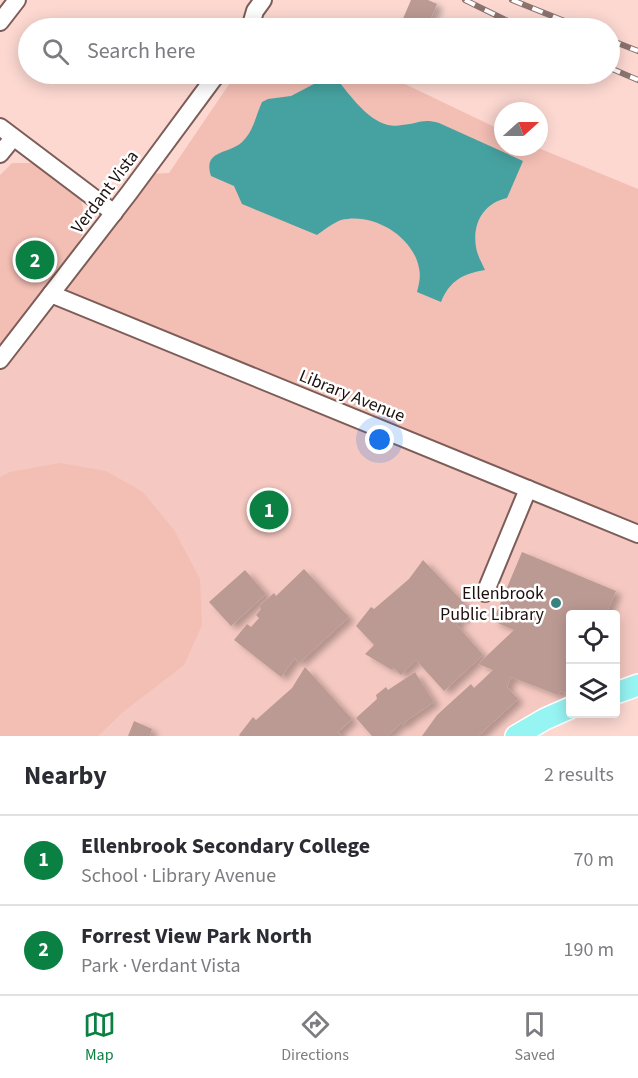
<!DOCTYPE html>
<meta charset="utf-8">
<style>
body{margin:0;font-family:"Source Sans 3",sans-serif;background:#f2f2f3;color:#2b2b33}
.controls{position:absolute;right:18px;bottom:18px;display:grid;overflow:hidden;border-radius:6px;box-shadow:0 3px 15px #0003}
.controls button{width:54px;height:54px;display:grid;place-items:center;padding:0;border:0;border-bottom:2px solid #e1e1e2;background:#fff;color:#2b2b33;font:30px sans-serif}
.compass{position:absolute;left:494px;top:102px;width:54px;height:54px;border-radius:50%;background:#fff;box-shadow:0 3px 15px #0003;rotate:69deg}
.you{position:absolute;left:380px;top:440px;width:21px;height:21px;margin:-15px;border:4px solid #fff;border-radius:50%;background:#1a73e8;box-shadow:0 0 0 9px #1a73e833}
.badge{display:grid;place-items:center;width:39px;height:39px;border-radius:50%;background:#0b8043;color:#fff;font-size:20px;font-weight:700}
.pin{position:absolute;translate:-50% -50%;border:3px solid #fff;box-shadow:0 2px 6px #0006}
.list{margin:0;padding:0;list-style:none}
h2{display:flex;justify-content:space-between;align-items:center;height:78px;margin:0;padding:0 24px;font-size:26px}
h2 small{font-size:20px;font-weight:400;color:#7c7c81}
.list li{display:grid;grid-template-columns:39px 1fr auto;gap:18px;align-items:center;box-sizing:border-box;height:90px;padding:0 24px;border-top:2px solid #e1e1e2}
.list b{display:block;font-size:22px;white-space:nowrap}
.list p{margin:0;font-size:20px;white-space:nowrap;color:#7c7c81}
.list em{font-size:20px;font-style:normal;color:#7c7c81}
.icon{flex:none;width:33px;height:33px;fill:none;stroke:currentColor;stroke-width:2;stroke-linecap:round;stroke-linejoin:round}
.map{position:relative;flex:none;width:638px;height:736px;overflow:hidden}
.search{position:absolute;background:#fff;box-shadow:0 3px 15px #0003;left:18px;right:18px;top:18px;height:66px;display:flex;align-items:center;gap:15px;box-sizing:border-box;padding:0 21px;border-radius:33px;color:#7c7c81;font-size:22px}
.sheet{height:258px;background:#fff}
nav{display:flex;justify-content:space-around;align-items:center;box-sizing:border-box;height:84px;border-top:2px solid #e1e1e2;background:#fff;font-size:16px;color:#7c7c81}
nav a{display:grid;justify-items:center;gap:3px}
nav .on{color:#0b8043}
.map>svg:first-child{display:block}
.built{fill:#f5c9c1}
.green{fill:#f3beb4}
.water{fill:#46a2a0}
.building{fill:#bc9a94;filter:url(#shadow)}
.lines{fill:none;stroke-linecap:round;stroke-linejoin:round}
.minor-casing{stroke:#7c5d57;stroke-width:20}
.major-casing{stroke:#fff;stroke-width:24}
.minor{stroke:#fff;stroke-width:16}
.major{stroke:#96f4f3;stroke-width:21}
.rail-casing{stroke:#8b736f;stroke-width:6}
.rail{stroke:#fff;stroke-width:4;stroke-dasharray:11;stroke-linecap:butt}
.poi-dot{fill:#398280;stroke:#fff;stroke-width:2}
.labels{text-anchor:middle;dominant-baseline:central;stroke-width:5;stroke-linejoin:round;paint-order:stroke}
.street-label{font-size:18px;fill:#1d110f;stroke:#fff}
.poi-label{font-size:18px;fill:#1d110f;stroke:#fff;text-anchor:end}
</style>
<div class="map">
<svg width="638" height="736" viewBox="0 0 638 736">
<defs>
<filter id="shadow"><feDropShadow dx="6" dy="4" stdDeviation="3" flood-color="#0004"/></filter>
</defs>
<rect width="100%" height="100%" fill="#fcd8d1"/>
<polygon class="built" points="45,300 638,534 638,692 616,699 616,614 570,614 570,714 580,714 539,731 533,736 0,736 0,358"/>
<g class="green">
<polygon points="236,74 384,74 503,131 503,147 536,147 638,189 638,534 52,295 0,360 0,175 12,163 33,163 81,200 87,225 57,286 105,208 131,175 169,173"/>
<polygon points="60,463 106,471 143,492 174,530 200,579 202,625 184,665 123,712 98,736 0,736 0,477 10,472"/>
</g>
<path class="water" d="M333 74C346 90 366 120 388 125 392 126 398 126 402 125 418 124 422 118 439 123L523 161 507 198C484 203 472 223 476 247 477 255 482 263 485 270 463 274 450 280 441 302L417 292C419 284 421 277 419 268 413 236 373 212 341 220 333 223 324 230 317 235L242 204 234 186 211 176C202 148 232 155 244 140 254 129 256 115 262 102L268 99 291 96Z"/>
<g class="building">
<polygon points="411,0 428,0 437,4 427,28 399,28"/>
<polygon points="522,552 616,591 606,614 570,614 570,686 567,693 560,691 558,695 511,677 507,687 518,699 478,736 422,736 437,715 471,684 474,688 493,670 478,664 514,630 493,621"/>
<polygon points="423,560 471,610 456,624 483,655 444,691 416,660 401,675 394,668 392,670 365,654 374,645 356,626 371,607 374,609 409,579"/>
<polygon points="304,569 349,617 299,663 295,658 281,677 234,640 247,624 251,627 259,618 256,615 261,609 259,606 274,593 276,596"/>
<polygon points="245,570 266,594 231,626 209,602"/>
<polygon points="305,667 352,719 338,732 341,736 240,736 239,735 253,717 256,720 292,688"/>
<polygon points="415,672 434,702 409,719 403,725 401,723 387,736 372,736 356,718 377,699 376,695 386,687 388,690"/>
<polygon points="134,721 152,729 150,736 128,736"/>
</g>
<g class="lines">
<g class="minor-casing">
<g id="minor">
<polyline points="0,22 17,0"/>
<polyline points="250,28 255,11 263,0"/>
<polyline points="0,127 114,213"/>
<polyline points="0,154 13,138"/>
<polyline points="51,294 638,534"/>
<polyline points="0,360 129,193 217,74"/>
<polyline points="485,593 528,489"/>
</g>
</g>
<g class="major-casing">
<g id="major">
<polyline points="616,693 638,685"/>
<polyline points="516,736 545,719 570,708"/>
</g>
</g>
<use href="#minor" class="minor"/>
<use href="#major" class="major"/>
<g class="rail-casing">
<g id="rail">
<polyline points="465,0 522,28"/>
<polyline points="512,0 582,28"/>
<polyline points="610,40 638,51"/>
<polyline points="610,68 638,80"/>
</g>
</g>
<use href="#rail" class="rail"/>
</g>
<circle class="poi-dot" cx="556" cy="603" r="6"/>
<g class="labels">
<g class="street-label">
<text transform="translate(105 192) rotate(-53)">Verdant Vista</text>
<text transform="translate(352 396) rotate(22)">Library Avenue</text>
</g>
<g class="poi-label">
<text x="544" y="593">Ellenbrook<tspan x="544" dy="21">Public Library</tspan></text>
</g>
</g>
</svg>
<div class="controls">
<button><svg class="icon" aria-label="locate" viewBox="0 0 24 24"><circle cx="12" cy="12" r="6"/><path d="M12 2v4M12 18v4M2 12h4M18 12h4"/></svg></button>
<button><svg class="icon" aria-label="layers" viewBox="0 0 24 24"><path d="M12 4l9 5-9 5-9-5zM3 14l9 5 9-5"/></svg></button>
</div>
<svg class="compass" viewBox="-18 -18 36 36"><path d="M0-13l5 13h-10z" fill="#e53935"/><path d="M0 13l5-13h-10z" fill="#7c7c81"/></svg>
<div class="you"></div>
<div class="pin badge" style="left:269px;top:510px">1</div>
<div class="pin badge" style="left:35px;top:260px">2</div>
<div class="search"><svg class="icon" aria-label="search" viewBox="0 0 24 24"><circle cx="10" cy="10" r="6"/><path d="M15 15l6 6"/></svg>Search here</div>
</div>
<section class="sheet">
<h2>Nearby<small>2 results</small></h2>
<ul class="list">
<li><span class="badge">1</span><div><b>Ellenbrook Secondary College</b><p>School · Library Avenue</p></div><em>70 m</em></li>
<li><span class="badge">2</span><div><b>Forrest View Park North</b><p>Park · Verdant Vista</p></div><em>190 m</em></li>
</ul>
</section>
<nav>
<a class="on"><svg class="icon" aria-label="map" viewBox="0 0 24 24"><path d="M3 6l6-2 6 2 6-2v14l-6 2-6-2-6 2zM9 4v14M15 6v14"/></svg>Map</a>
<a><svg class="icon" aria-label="directions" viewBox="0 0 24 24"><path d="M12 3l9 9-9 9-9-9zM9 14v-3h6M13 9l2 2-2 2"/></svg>Directions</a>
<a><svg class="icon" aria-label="saved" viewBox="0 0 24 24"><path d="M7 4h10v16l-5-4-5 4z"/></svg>Saved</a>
</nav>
